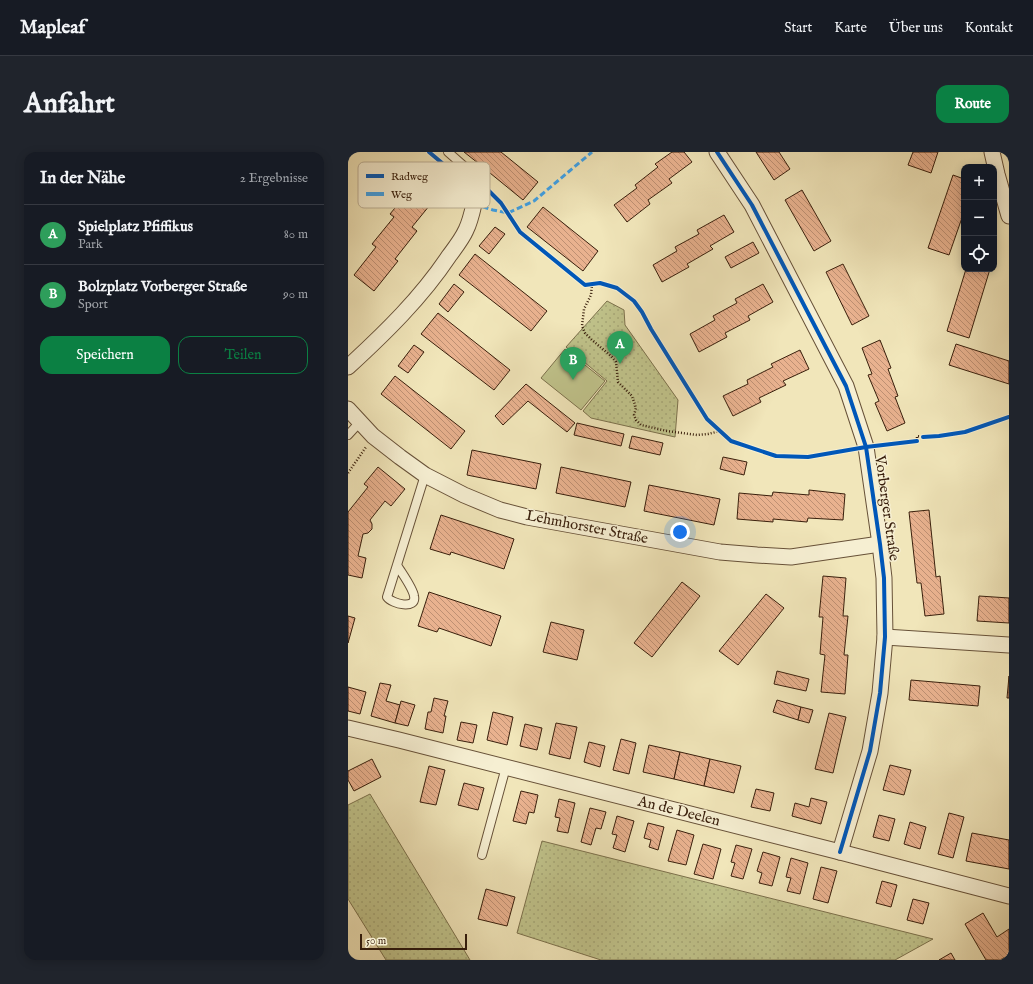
<!DOCTYPE html>
<html lang="de">
<meta charset="utf-8">
<style>
body{margin:0;font-family:"IM FELL English",serif;background:#20242c;color:#f1f3f6}
.controls{position:absolute;right:12px;top:12px;display:grid;overflow:hidden;border-radius:8px;box-shadow:0 2px 10px #0003}
.controls button{width:36px;height:36px;display:grid;place-items:center;padding:0;border:0;border-bottom:1px solid #363941;background:#171b24;color:#f1f3f6;font:20px sans-serif}
.scale{position:absolute;left:12px;bottom:10px;width:107px;box-sizing:border-box;padding-left:4px;border:2px solid #391f0c;border-top:0;font-size:11px;line-height:14px;white-space:nowrap;color:#391f0c;-webkit-text-stroke:3px #f6efd2;paint-order:stroke}
.you{position:absolute;left:332px;top:380px;width:14px;height:14px;margin:-10px;border:3px solid #fff;border-radius:50%;background:#1a73e8;box-shadow:0 0 0 6px #1a73e833}
.badge{display:grid;place-items:center;width:26px;height:26px;border-radius:50%;background:#0b8043;color:#fff;font-size:13px;font-weight:700}
.pin{position:absolute;translate:-50% -33px;filter:drop-shadow(0 1px 2px #0008)}
.pin::after{content:'';position:absolute;top:21px;width:14px;height:12px;background:inherit;clip-path:polygon(0 0,100% 0,50% 100%)}
.list{margin:0;padding:0;list-style:none}
h2{display:flex;justify-content:space-between;align-items:center;height:52px;margin:0;padding:0 16px;font-size:17px}
h2 small{font-size:13px;font-weight:400;color:#9ea1a6}
.list li{display:grid;grid-template-columns:26px 1fr auto;gap:12px;align-items:center;box-sizing:border-box;height:60px;padding:0 16px;border-top:1px solid #363941}
.list b{display:block;font-size:15px;white-space:nowrap}
.list p{margin:0;font-size:13px;white-space:nowrap;color:#9ea1a6}
.list em{font-size:13px;font-style:normal;color:#9ea1a6}
.actions{display:flex;gap:8px;padding:12px 16px}
.actions a{flex:1;padding:9px 0;border:1px solid #0b8043;border-radius:12px;text-align:center;font-size:14px;color:#0b8043}
.actions .main{background:#0b8043;color:#fff}
.icon{flex:none;width:22px;height:22px;fill:none;stroke:currentColor;stroke-width:2;stroke-linecap:round;stroke-linejoin:round}
.map{position:relative;flex:none;width:661px;height:808px;overflow:hidden;border-radius:12px}
header{display:flex;align-items:center;gap:24px;box-sizing:border-box;height:56px;padding:0 20px;background:#171b24;border-bottom:1px solid #363941}
header strong{font-size:19px}
nav{display:flex;gap:22px;margin-inline-start:auto;font-size:14px}
.intro{display:flex;align-items:center;justify-content:space-between;box-sizing:border-box;height:96px;padding:0 24px}
h1{margin:0;font-size:28px}
.button{padding:10px 18px;border-radius:12px;background:#0b8043;color:#fff;font-size:14px;font-weight:700}
main{display:flex;gap:24px;padding:0 24px}
aside{flex:1;background:#171b24;border-radius:12px;box-shadow:0 2px 10px #0003}
.map>svg:first-child{display:block}
.park{fill:url(#park-dots);stroke:#7c714c}
.pitch{fill:#c0c38b;stroke:#7c714c}
.building{fill:url(#building-back-hatch);stroke:#391f0c}
.lines{fill:none;stroke-linecap:round;stroke-linejoin:round}
.lane-casing{stroke:#675138;stroke-width:10}
.street-casing{stroke:#675138;stroke-width:17}
.path{stroke:#391f0c;stroke-width:2.5;stroke-dasharray:1 2;stroke-linecap:butt}
.lane{stroke:#f6efd2;stroke-width:8}
.street{stroke:#f6efd2;stroke-width:15}
.quiet{stroke:#3fa2e9;stroke-width:3;stroke-dasharray:6 3;stroke-linecap:butt}
.cycleway-casing{stroke:#f6efd2;stroke-width:6}
.cycleway{stroke:#0057b8;stroke-width:4}
.labels{text-anchor:middle;dominant-baseline:central;stroke-width:3;stroke-linejoin:round;paint-order:stroke}
.street-label{font-size:15px;fill:#391f0c;stroke:#f6efd2}
.key{fill:#f6efd2;stroke:#bdb197;stroke-width:1}
.key-label{font-size:11px;fill:#391f0c}
</style>
<header>
<strong>Mapleaf</strong>
<nav><a>Start</a><a>Karte</a><a>Über uns</a><a>Kontakt</a></nav>
</header>
<div class="intro"><h1>Anfahrt</h1><a class="button">Route</a></div>
<main>
<aside>
<h2>In der Nähe<small>2 Ergebnisse</small></h2>
<ul class="list">
<li><span class="badge" style="background:#2e9e5b">A</span><div><b>Spielplatz Pfiffikus</b><p>Park</p></div><em>80 m</em></li>
<li><span class="badge" style="background:#2e9e5b">B</span><div><b>Bolzplatz Vorberger Straße</b><p>Sport</p></div><em>90 m</em></li>
</ul>
<div class="actions"><a class="main">Speichern</a><a>Teilen</a></div>
</aside>
<div class="map">
<svg width="661" height="808" viewBox="0 0 661 808">
<defs>
<pattern id="park-dots" width="8" height="8" patternUnits="userSpaceOnUse"><rect width="8" height="8" fill="#c0c38b"/><path d="M2 2h.1M6 6h.1" fill="none" stroke="#a6a777" stroke-width="1.8" stroke-linecap="round"/></pattern>
<pattern id="building-back-hatch" width="6" height="6" patternUnits="userSpaceOnUse"><rect width="6" height="6" fill="#e9b28f"/><path d="M-1 5l2 2M0 0l6 6M5-1l2 2" fill="none" stroke="#be9073"/></pattern>
</defs>
<rect width="100%" height="100%" fill="#f1e6ba"/>
<filter id="stains"><feTurbulence type="fractalNoise" baseFrequency=".005" numOctaves="4"/><feColorMatrix values="0 0 0 0 .2 0 0 0 0 .09 0 0 0 0 .02 0 0 0 .5 -.17"/></filter>
<radialGradient id="worn" r=".72"><stop offset=".6" stop-color="#630" stop-opacity="0"/><stop offset="1" stop-color="#630" stop-opacity=".3"/></radialGradient>
<g class="park">
<polygon points="259,149 276,158 277,173 330,248 327,285 243,266 235,259 259,229 218,195"/>
<polygon points="22,642 122,808 38,808 0,747 0,653"/>
<polygon points="194,689 585,787 547,808 253,808 169,781"/>
</g>
<polygon class="pitch" points="217,197 257,229 233,258 193,226"/>
<g class="building">
<polygon points="116,0 153,0 190,30 175,48 142,21 137,27 130,21 135,15"/>
<polygon points="324,0 336,0 344,10 321,27 324,31 300,48 302,52 279,70 266,53 289,36 287,33 310,15 307,12"/>
<polygon points="408,0 431,0 442,17 426,28"/>
<polygon points="565,0 590,0 583,21 560,13"/>
<polygon points="605,23 616,27 616,60 601,103 580,96"/>
<polygon points="66,33 86,48 64,75 69,79 47,107 50,109 26,139 6,123 28,95 24,92 46,65 42,62"/>
<polygon points="454,38 483,89 466,99 437,48"/>
<polygon points="195,55 250,99 235,119 179,75"/>
<polygon points="376,63 386,80 362,94 365,97 339,112 341,115 314,130 305,113 329,99 327,95 351,82 349,78"/>
<polygon points="147,75 157,82 141,102 131,94"/>
<polygon points="405,90 411,101 383,116 377,105"/>
<polygon points="127,102 199,159 183,179 111,123"/>
<polygon points="495,112 521,164 504,173 478,120"/>
<polygon points="618,117 642,117 621,186 599,179"/>
<polygon points="106,132 116,140 100,160 91,152"/>
<polygon points="415,132 425,150 400,164 402,168 377,181 379,185 351,200 342,182 367,168 365,164 389,151 387,147"/>
<polygon points="90,161 162,218 146,238 73,182"/>
<polygon points="532,188 543,216 540,217 550,244 547,245 557,271 539,279 527,251 531,249 520,223 524,222 514,196"/>
<polygon points="608,192 661,209 661,232 601,213"/>
<polygon points="66,193 76,200 60,221 50,214"/>
<polygon points="452,198 461,217 435,229 438,233 411,246 413,250 385,264 375,244 400,232 399,228 425,215 423,212"/>
<polygon points="47,224 117,279 103,297 33,242"/>
<polygon points="178,232 227,271 219,280 180,249 155,273 147,264"/>
<polygon points="229,271 276,282 273,294 226,283"/>
<polygon points="284,284 315,291 312,303 281,296"/>
<polygon points="124,298 193,312 188,337 119,323"/>
<polygon points="375,305 399,310 396,323 372,317"/>
<polygon points="30,315 57,337 43,354 37,349 22,368 24,372 24,377 20,381 15,382 10,404 18,406 14,426 0,423 0,360 20,335 16,332"/>
<polygon points="213,315 283,330 277,355 208,341"/>
<polygon points="301,333 372,347 366,373 296,359"/>
<polygon points="461,338 497,342 495,368 460,366 459,370 425,367 425,370 389,367 391,341 424,344 425,340 461,343"/>
<polygon points="581,358 588,425 592,424 596,462 577,464 573,431 569,431 561,360"/>
<polygon points="93,363 166,387 156,417 103,400 102,403 82,397"/>
<polygon points="475,424 498,426 495,464 500,464 496,503 500,503 497,542 473,540 477,503 472,502 475,465 471,465"/>
<polygon points="334,430 352,444 304,505 286,491"/>
<polygon points="81,440 153,464 143,494 91,476 89,480 70,474"/>
<polygon points="418,442 436,456 390,513 371,499"/>
<polygon points="631,444 661,446 661,471 629,469"/>
<polygon points="0,464 7,466 0,491"/>
<polygon points="203,470 236,478 229,508 195,500"/>
<polygon points="429,519 461,527 458,539 426,532"/>
<polygon points="661,524 661,546 659,546"/>
<polygon points="563,528 632,534 630,554 561,548"/>
<polygon points="32,531 43,533 38,549 52,553 47,571 23,564"/>
<polygon points="0,535 18,540 12,562 0,559"/>
<polygon points="86,546 100,549 96,564 98,564 95,581 77,577 80,560 83,560"/>
<polygon points="429,548 453,555 450,568 425,560"/>
<polygon points="53,549 67,553 60,574 47,571"/>
<polygon points="453,555 465,558 461,571 450,568"/>
<polygon points="145,560 165,565 159,593 139,588"/>
<polygon points="481,561 498,565 485,621 467,617"/>
<polygon points="113,570 129,573 125,591 109,588"/>
<polygon points="208,571 229,575 222,607 201,602"/>
<polygon points="177,572 194,576 189,598 172,594"/>
<polygon points="273,587 288,591 281,622 265,618"/>
<polygon points="241,590 257,594 252,615 236,610"/>
<polygon points="301,593 332,600 326,627 295,620"/>
<polygon points="332,600 362,607 356,634 326,627"/>
<polygon points="24,607 33,625 6,639 0,628 0,619"/>
<polygon points="362,607 393,614 386,641 356,634"/>
<polygon points="542,613 563,618 556,643 535,638"/>
<polygon points="81,614 97,618 88,653 72,650"/>
<polygon points="116,631 136,636 130,658 110,653"/>
<polygon points="408,637 426,641 422,659 403,655"/>
<polygon points="173,639 190,643 186,661 181,660 178,672 165,669"/>
<polygon points="463,646 479,650 473,672 444,664 447,651 461,655"/>
<polygon points="211,647 227,651 220,681 209,679 212,666 207,665"/>
<polygon points="242,656 258,660 253,677 248,676 243,693 233,690"/>
<polygon points="601,661 616,665 605,706 590,702"/>
<polygon points="531,663 547,667 541,689 525,685"/>
<polygon points="269,664 286,669 277,700 265,696 269,683 264,682"/>
<polygon points="562,670 578,675 572,697 556,692"/>
<polygon points="300,671 316,675 310,698 301,695 303,688 296,686"/>
<polygon points="329,678 346,683 338,713 320,709"/>
<polygon points="624,681 661,688 661,717 618,709"/>
<polygon points="355,692 373,697 365,727 346,722"/>
<polygon points="388,693 404,697 395,727 383,724 387,711 383,710"/>
<polygon points="415,700 432,705 424,734 411,731 414,721 409,719"/>
<polygon points="443,706 460,711 452,742 439,739 443,726 438,725"/>
<polygon points="473,715 489,719 480,751 465,747"/>
<polygon points="534,729 549,733 543,755 528,751"/>
<polygon points="138,737 167,745 159,774 130,767"/>
<polygon points="565,747 581,751 575,772 559,768"/>
<polygon points="635,761 649,785 661,777 661,803 652,808 638,808 617,772"/>
<polygon points="603,801 607,808 591,808"/>
</g>
<g class="lines">
<g class="lane-casing">
<g id="lane">
<polyline points="100,0 117,15 133,33 126,52"/>
<polyline points="0,283 12,270"/>
<path d="M49 413C53 420 65 436 66 444 69 458 44 452 39 445L77 323"/>
<polyline points="134,703 158,615"/>
</g>
</g>
<g class="street-casing">
<g id="street">
<polyline points="369,0 404,53 498,234 518,295 532,392 536,426 537,485 532,541 522,599 492,700"/>
<polyline points="644,0 649,22 661,64"/>
<path d="M0 215C37 181 73 146 101 104 107 96 114 87 118 78 122 70 124 61 126 52"/>
<polyline points="0,257 25,284 52,305 77,323 116,343 152,358 179,365 372,400 409,403 443,405 532,392"/>
<polyline points="537,485 661,493"/>
<polyline points="0,576 51,588 492,700 661,744"/>
</g>
</g>
<g class="path">
<polyline points="244,132 243,143 236,157 234,174 237,181 244,188 263,204 268,210 270,230 284,244 288,256 286,263 288,268 293,273 319,279 349,283 360,282 372,279"/>
<polyline points="569,289 569,284 575,285"/>
<polyline points="0,321 18,295"/>
</g>
<use href="#lane" class="lane"/>
<use href="#street" class="street"/>
<polyline class="quiet" points="126,52 145,58 160,61 186,49 244,0"/>
<g class="cycleway-casing">
<g id="cycleway">
<polyline points="81,0 113,27 133,33 139,37 153,51 172,80 237,133 252,131 269,136 286,149 294,160 303,177 359,267 383,289 428,304 460,305 518,295 569,289"/>
<polyline points="369,0 404,53 498,234 518,295 532,392 536,426 537,485 532,541 522,599 492,700"/>
<polyline points="575,285 591,284 617,280 661,265"/>
</g>
</g>
<use href="#cycleway" class="cycleway"/>
</g>
<g class="labels">
<g class="street-label">
<text transform="translate(539 356) rotate(82)">Vorberger Straße</text>
<text transform="translate(239 375) rotate(11)">Lehmhorster Straße</text>
<text transform="translate(331 659) rotate(14)">An de Deelen</text>
</g>
</g>
<rect x="10" y="10" width="132" height="46" rx="6" class="key"/>
<rect x="18" y="22" width="18" height="4" fill="#0057b8"/>
<rect x="18" y="40" width="18" height="4" fill="#3fa2e9"/>
<g class="key-label">
<text x="43" y="28">Radweg</text>
<text x="43" y="46">Weg</text>
</g>
<rect width="100%" height="100%" filter="url(#stains)"/>
<rect width="100%" height="100%" fill="url(#worn)"/>
</svg>
<div class="controls">
<button>+</button>
<button>−</button>
<button><svg class="icon" aria-label="locate" viewBox="0 0 24 24"><circle cx="12" cy="12" r="6"/><path d="M12 2v4M12 18v4M2 12h4M18 12h4"/></svg></button>
</div>
<div class="scale">50 m</div>
<div class="you"></div>
<div class="pin badge" style="left:272px;top:212px;background:#2e9e5b">A</div>
<div class="pin badge" style="left:225px;top:228px;background:#2e9e5b">B</div>
</div>
</main>
